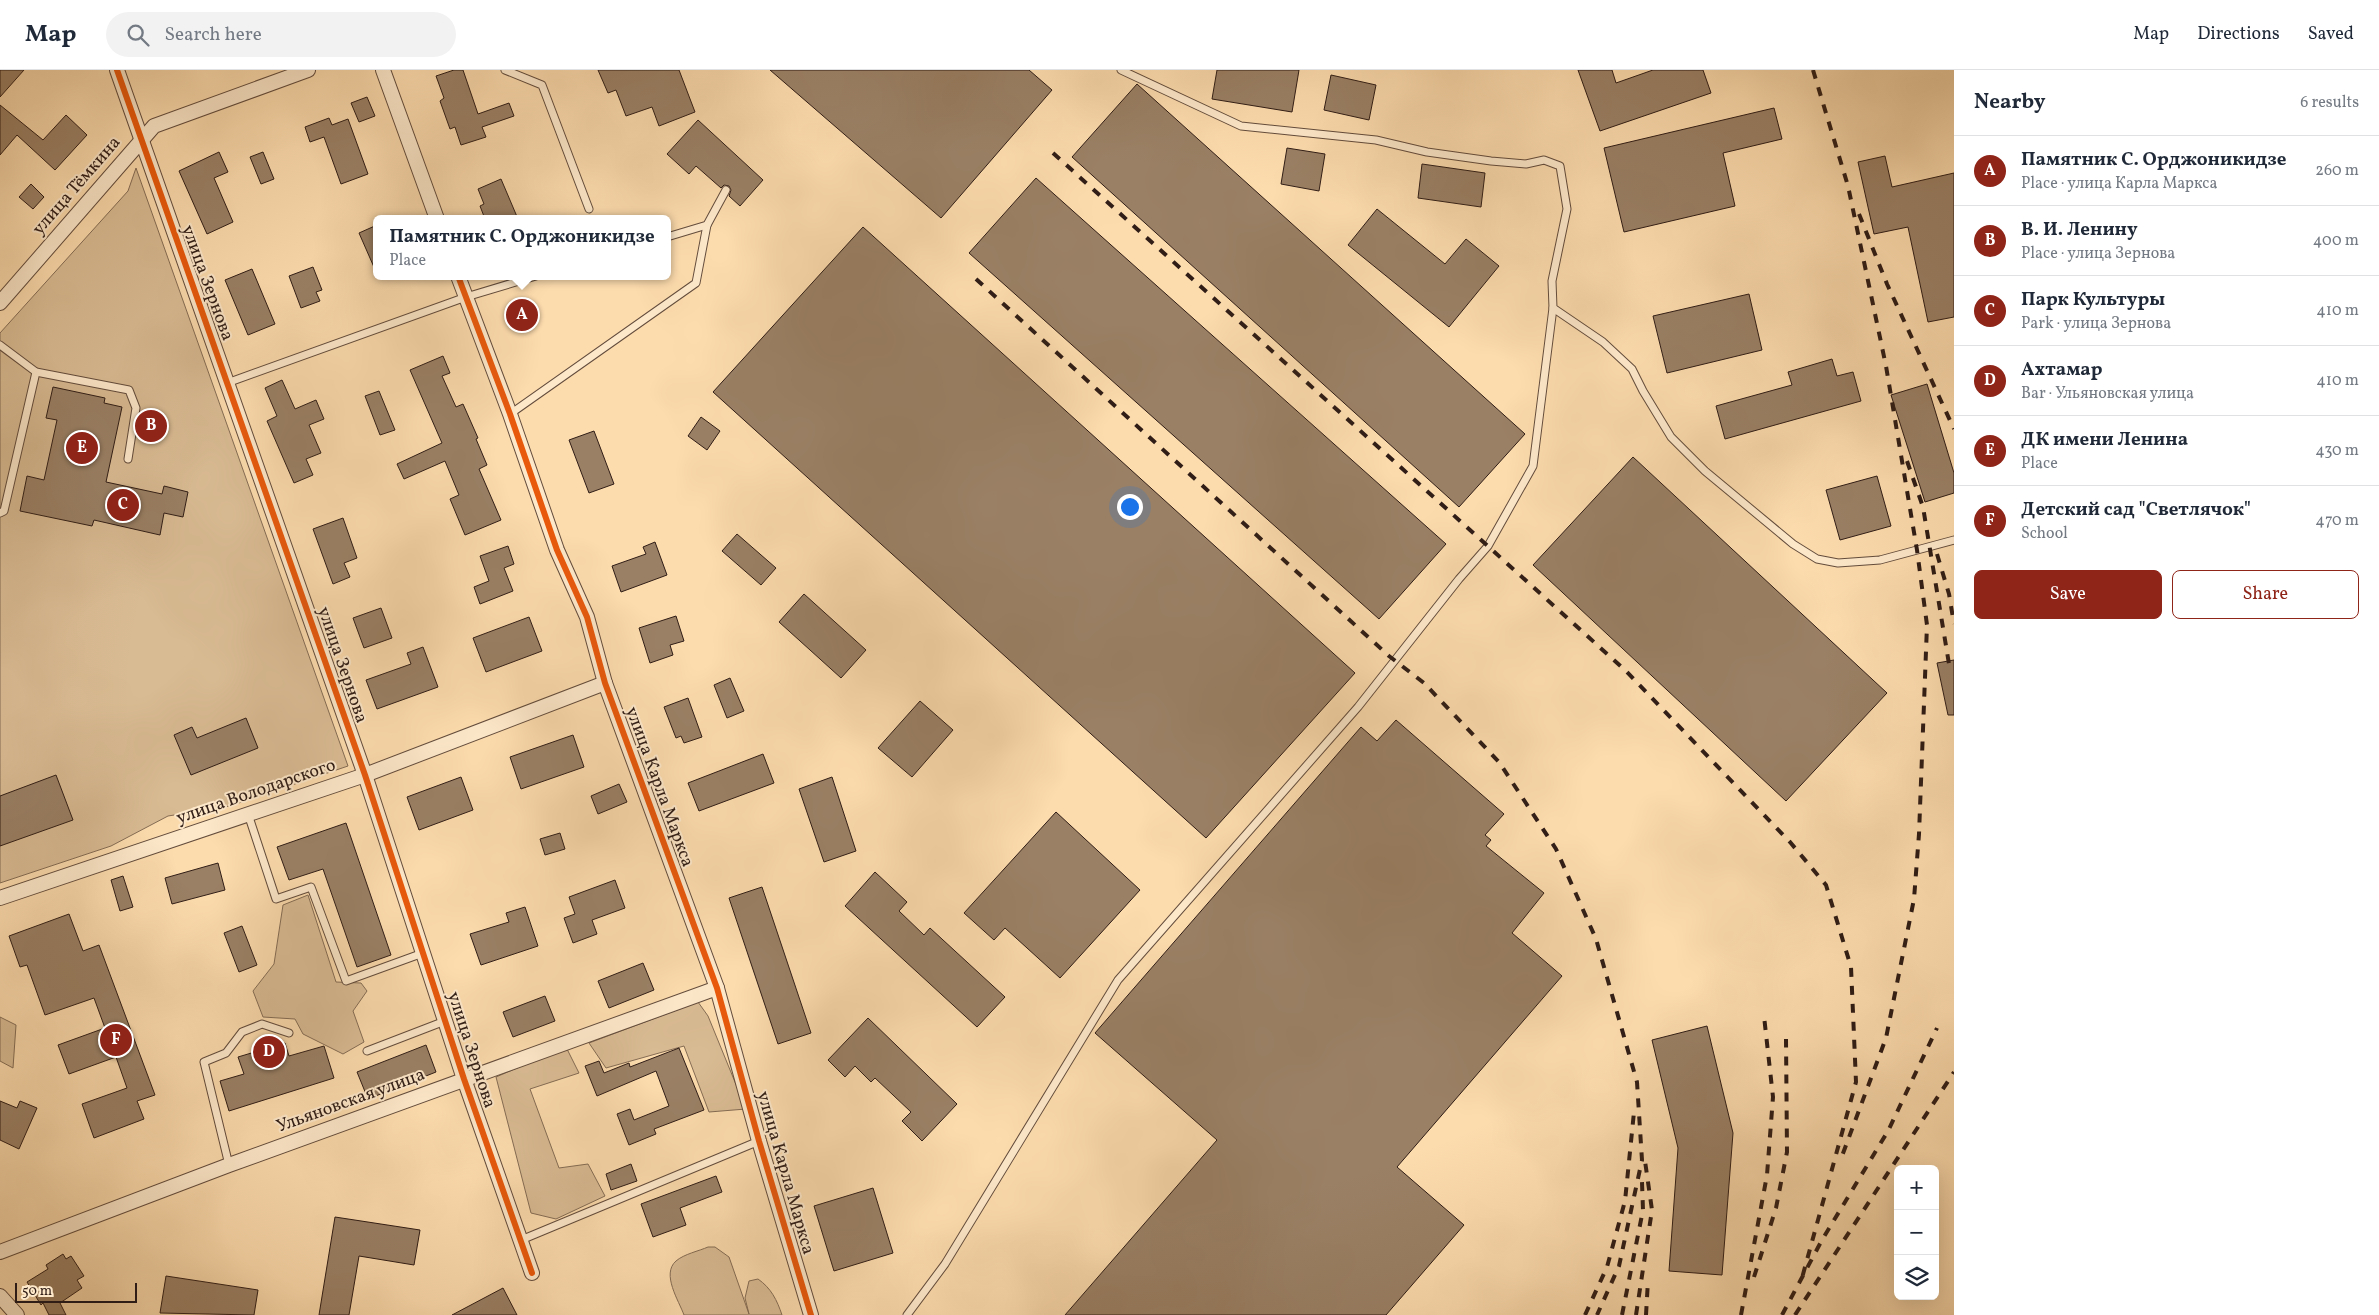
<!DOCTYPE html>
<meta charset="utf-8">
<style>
body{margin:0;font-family:Vollkorn,serif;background:#f2f2f3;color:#1f2937}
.controls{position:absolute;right:15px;bottom:15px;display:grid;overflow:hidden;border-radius:8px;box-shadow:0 5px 20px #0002}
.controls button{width:45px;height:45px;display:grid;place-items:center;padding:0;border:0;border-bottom:1px solid #e0e1e3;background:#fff;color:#1f2937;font:25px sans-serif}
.scale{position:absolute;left:15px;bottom:12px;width:122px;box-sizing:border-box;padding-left:5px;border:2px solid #301d16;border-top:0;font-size:14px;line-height:18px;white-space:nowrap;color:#301d16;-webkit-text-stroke:4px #fde8ca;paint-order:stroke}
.you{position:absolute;left:1129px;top:436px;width:18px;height:18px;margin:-12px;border:4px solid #fff;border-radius:50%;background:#1a73e8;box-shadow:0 0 0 8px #1a73e833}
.badge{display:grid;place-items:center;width:32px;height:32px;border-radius:50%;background:#8f2418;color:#fff;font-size:16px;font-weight:700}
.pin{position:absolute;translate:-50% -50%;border:2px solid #fff;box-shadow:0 1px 5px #0006}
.popup{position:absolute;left:373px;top:145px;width:298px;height:65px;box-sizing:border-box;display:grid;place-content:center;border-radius:8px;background:#fff;filter:drop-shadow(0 1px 4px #0005);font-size:16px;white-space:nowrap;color:#747a83}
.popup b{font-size:19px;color:#1f2937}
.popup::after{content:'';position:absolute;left:50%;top:100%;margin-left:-10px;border:10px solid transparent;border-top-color:#fff}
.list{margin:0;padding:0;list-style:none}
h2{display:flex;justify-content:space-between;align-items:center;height:65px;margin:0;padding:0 20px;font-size:21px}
h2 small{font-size:16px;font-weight:400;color:#747a83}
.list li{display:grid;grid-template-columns:32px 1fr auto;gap:15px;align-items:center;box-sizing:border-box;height:70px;padding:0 20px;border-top:1px solid #e0e1e3}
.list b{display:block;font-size:19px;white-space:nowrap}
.list p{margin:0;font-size:16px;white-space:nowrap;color:#747a83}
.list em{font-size:16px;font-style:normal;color:#747a83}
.actions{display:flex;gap:10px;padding:15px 20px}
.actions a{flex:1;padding:11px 0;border:1px solid #8f2418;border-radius:8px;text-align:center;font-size:18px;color:#8f2418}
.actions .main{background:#8f2418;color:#fff}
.icon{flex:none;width:28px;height:28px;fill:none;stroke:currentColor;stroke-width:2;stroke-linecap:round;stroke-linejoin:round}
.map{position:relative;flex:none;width:1954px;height:1245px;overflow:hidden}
header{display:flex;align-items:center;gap:30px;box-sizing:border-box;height:70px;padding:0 25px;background:#fff;border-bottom:1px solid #e0e1e3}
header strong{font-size:24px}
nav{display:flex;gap:28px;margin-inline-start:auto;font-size:18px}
.search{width:350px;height:45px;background:#f2f2f3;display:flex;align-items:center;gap:12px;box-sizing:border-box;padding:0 18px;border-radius:28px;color:#747a83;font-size:19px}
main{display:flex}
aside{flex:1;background:#fff}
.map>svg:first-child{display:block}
.green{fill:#d9bb93;stroke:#846c54}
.building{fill:#9a8065;stroke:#301d16}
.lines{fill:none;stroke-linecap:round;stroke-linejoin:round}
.lane-casing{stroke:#634c3c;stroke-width:9}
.street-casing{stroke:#634c3c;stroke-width:16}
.lane{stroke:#fde8ca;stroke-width:7}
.street{stroke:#fde8ca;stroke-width:14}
.rail{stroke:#301d16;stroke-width:4;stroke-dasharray:9 9;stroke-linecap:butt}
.cycleway-casing{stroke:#fde8ca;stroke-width:9}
.cycleway{stroke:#e8590c;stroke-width:6}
.labels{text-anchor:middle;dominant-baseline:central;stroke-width:4;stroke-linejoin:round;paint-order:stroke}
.street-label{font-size:18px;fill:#301d16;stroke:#fde8ca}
</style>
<header>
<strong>Map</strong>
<div class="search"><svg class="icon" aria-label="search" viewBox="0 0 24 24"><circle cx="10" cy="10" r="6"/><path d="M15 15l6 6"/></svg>Search here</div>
<nav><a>Map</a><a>Directions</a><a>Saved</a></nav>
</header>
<main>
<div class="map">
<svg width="1954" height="1245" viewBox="0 0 1954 1245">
<rect width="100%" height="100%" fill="#fcdbad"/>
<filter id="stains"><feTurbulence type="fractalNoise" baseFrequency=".004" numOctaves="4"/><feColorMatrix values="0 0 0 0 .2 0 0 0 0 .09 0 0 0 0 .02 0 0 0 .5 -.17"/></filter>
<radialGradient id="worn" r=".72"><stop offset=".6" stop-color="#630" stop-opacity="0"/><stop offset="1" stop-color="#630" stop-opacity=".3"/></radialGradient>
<g class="green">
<polygon points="136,98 348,696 230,736 168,746 111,776 0,813 0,263 128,121"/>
<polygon points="308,825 336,912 361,913 367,921 353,941 364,972 343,984 303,964 295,949 263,947 253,921 274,894 283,835"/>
<polygon points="698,932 708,946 746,1039 709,1042 684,976 606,998 589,973"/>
<polygon points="0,947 16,955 13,998 0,991"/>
<polygon points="566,977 579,1003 530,1019 559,1098 588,1094 605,1126 556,1149 531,1143 496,1007"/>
<path d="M708 1177H715L729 1187 749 1244 745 1228 749 1211 758 1209C771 1218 777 1230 782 1245H684C679 1231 661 1204 676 1191 684 1184 699 1181 708 1177Z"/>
</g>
<g class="building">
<polygon points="0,0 24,0 0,27"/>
<polygon points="454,0 463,0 478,44 509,33 514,46 482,57 486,67 461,75 455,57 450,59 440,31 444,28 436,6"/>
<polygon points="598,0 679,0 695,42 659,56 652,37 626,46 616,20 608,23"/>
<polygon points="770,0 1029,0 1052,20 941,148"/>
<polygon points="1217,0 1299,0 1292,42 1212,29"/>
<polygon points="1578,0 1612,0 1616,13 1653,0 1703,0 1711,23 1600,61"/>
<polygon points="1331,5 1376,15 1369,50 1324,40"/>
<polygon points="1137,14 1525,364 1459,437 1072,87"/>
<polygon points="367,27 375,46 359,52 351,33"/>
<polygon points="0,35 43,70 66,45 87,65 55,100 17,65 0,85"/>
<polygon points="1774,38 1782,69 1723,83 1735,136 1624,162 1604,78"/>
<polygon points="329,48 332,55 348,49 368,104 341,114 324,67 310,72 305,57"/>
<polygon points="698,50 763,110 740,136 729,126 731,120 729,116 724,115 721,118 696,96 689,104 667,84"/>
<polygon points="1287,78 1325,84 1319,121 1281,114"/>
<polygon points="219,82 228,102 214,108 233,152 207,164 179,101"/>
<polygon points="263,82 274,109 261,114 250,87"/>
<polygon points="1885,86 1892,117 1954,103 1954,247 1928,252 1908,157 1874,164 1858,92"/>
<polygon points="1422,94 1485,103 1481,137 1418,128"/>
<polygon points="1036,108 1446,474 1379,549 969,183"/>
<polygon points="501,109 518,149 485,149 480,136 484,134 478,119"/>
<polygon points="31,114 44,127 33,139 19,127"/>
<polygon points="1377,139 1445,194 1466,169 1499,196 1449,257 1348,175"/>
<polygon points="377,155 377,204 359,163"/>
<polygon points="863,157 1355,603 1206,768 713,322"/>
<polygon points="313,197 322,220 316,222 320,231 301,238 289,206"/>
<polygon points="252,199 275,254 248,265 225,210"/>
<polygon points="1749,224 1762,280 1667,303 1653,246"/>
<polygon points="443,286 450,303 442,306 456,337 463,334 478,368 476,369 487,395 479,399 501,450 465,465 450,429 459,425 445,391 404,409 397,394 442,373 410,300"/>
<polygon points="1832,289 1837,306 1853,302 1861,331 1725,369 1716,336 1792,315 1788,302"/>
<polygon points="282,310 295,339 316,330 324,349 309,355 321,383 306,389 313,405 294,413 267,351 277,346 265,318"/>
<polygon points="1927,314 1954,403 1954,423 1925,432 1891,325"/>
<polygon points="53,317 105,328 104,333 122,337 106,412 162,424 164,416 188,422 183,447 164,443 160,465 94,450 92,456 20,441 27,406 44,410 57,350 46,348"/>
<polygon points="379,321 395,360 380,365 365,326"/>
<polygon points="701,347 720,361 707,380 688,366"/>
<polygon points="594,361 614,414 589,423 569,370"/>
<polygon points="1633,387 1887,623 1786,731 1533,495"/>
<polygon points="1877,406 1891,456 1840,470 1826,420"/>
<polygon points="343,448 357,488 344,493 350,507 333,514 313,459"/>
<polygon points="737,464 776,498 761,515 722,481"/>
<polygon points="655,472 667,505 621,522 612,496 646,484 643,477"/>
<polygon points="508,476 514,494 504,498 513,521 480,534 474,517 489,511 480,486"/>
<polygon points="804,524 866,580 841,608 779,552"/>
<polygon points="381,538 392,568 364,578 353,548"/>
<polygon points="676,546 684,571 670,575 673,585 650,593 639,558"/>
<polygon points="529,547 542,581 486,602 473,568"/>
<polygon points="423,577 438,617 377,639 366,610 411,594 407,583"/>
<polygon points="1954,590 1954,645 1948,645 1937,593"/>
<polygon points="730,608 744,641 727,648 714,615"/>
<polygon points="688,628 702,667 684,673 681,666 676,668 664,637"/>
<polygon points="920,631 953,660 912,707 878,678"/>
<polygon points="246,648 258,678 191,705 174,665 192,657 197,668"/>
<polygon points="1396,650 1504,744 1485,765 1491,770 1486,776 1544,823 1512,863 1562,906 1397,1097 1464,1155 1386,1245 1065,1245 1217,1070 1095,963 1361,657 1377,671"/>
<polygon points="573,665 584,697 521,719 510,687"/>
<polygon points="763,684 774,713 699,741 688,713"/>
<polygon points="56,705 73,750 0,776 0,726"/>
<polygon points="461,707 473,740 419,760 407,727"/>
<polygon points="832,707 856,781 824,792 799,719"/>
<polygon points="619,714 627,732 598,744 591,726"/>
<polygon points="1056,742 1140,820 1060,908 1005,858 994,870 964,843"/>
<polygon points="346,753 391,885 357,897 323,799 289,810 277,777"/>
<polygon points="560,763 565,779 545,785 540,769"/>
<polygon points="218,793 225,820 172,834 165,808"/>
<polygon points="875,802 907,832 899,841 924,865 930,858 1005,927 977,957 845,836"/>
<polygon points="123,806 133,837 120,841 111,810"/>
<polygon points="615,810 625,838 592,850 597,864 573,873 564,848 575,844 569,827"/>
<polygon points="762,817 811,963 778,974 729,828"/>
<polygon points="525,837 538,876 481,895 470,864 509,852 506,843"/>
<polygon points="69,844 83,881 99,875 155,1025 137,1031 144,1049 94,1068 82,1034 127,1018 116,987 69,1004 58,975 105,958 94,928 45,945 27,895 20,897 9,866"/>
<polygon points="242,856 257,895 239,902 224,863"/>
<polygon points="643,893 654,920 609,938 598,911"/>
<polygon points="545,926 555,951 513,967 503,942"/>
<polygon points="868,948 957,1034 922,1071 902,1051 911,1042 875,1008 871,1012 855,996 845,1007 828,990"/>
<polygon points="1707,956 1733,1063 1722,1205 1669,1201 1678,1078 1652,970"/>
<polygon points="285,973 289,986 324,976 334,1008 229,1041 220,1011 244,1004 238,987"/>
<polygon points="426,975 436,1002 368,1029 357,1002"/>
<polygon points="679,978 704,1040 654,1059 656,1064 629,1075 617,1044 630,1039 634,1050 669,1036 656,1001 597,1026 585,996 599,991 604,1003 629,993 630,997"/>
<polygon points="0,1031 17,1038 20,1031 37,1038 19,1079 0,1070"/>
<polygon points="631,1094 637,1111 611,1120 606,1104"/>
<polygon points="716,1106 722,1122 680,1138 686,1155 653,1167 641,1134"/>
<polygon points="873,1118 893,1183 834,1201 814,1136"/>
<polygon points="335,1147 420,1160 414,1195 359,1186 349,1245 319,1245"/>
<polygon points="63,1184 66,1189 71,1186 84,1206 77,1210 82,1218 60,1233 66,1245 49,1245 43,1233 41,1235 27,1212 48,1199 46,1195"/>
<polygon points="166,1206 258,1220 254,1245 160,1243"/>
<polygon points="503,1218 517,1245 452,1245"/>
</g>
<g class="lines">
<g class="lane-casing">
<g id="lane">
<polyline points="505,0 542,15 589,139"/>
<polyline points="1121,0 1241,56 1376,70 1427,82 1491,91 1526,94 1544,90 1560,96 1567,139 1552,211 1553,238 1603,272 1632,299 1643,321 1671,367 1705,401 1793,474 1817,489 1838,493 1880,490 1954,470"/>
<polyline points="667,167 707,155 726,120"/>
<polyline points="0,275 36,302 129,320 136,338 128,389"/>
<polyline points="227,313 466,227 536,206"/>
<polyline points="510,344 696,213 707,155"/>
<polyline points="0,443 4,441 36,302"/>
<polyline points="248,744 276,829 311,817 346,911 423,883"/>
<polyline points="367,981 445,951"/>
<polyline points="229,1095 204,992 226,983 242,962 262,954 289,963"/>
<polyline points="521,1170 759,1071"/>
<polyline points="907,1245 945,1194 1118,910 1358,637 1459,509 1488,476 1533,396 1553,238"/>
</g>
</g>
<g class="street-casing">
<g id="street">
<polyline points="117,0 365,705 464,1009 532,1203"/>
<polyline points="383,0 437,149"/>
<polyline points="458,206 510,344 557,480 587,547 605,613 717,918 759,1071 811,1245"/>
<polyline points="0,233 154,56 308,0"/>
<polyline points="0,828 365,705 605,613"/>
<polyline points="0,1182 229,1095 717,918"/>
<polyline points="0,1226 17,1245"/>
</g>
</g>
<use href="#lane" class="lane"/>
<use href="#street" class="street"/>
<g class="rail">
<polyline points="1813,0 1848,116 1886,296 1917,480 1927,555 1919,764 1914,829 1886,968 1842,1086"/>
<polyline points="1053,83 1626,601 1790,772 1826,815 1851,897 1856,1012 1802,1208"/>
<polyline points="1859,144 1887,214 1954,359"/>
<polyline points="976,209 1389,586 1424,613 1499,692 1556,779 1596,869 1637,1012 1642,1090 1619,1196 1597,1245"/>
<polyline points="1907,391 1923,437 1949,594"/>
<polyline points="1937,484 1949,524 1954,554"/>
<polyline points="1754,1207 1776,1138 1787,1082 1786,969"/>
<polyline points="1585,1245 1607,1197 1625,1131 1634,1042"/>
<polyline points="1622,1245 1643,1140 1642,1112"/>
<polyline points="1636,1245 1652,1140 1645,1091"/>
<polyline points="1646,1245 1648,1210"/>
<polyline points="1741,1245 1767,1105 1773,1027 1764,946"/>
<polyline points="1782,1245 1822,1170 1888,1061 1937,958"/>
<polyline points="1795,1245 1954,1002"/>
</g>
<g class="cycleway-casing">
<g id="cycleway">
<polyline points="117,0 365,705 464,1009 532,1203"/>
<polyline points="458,206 510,344 557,480 587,547 605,613 717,918 759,1071 811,1245"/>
</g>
</g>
<use href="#cycleway" class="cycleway"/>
</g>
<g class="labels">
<g class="street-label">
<text transform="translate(77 116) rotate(-49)">улица Тёмкина</text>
<text transform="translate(207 213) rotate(70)">улица Зернова</text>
<text transform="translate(342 595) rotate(71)">улица Зернова</text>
<text transform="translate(659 717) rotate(70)">улица Карла Маркса</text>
<text transform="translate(256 722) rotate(-19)">улица Володарского</text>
<text transform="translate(471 980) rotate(72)">улица Зернова</text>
<text transform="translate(351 1031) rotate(-20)">Ульяновская улица</text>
<text transform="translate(785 1103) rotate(74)">улица Карла Маркса</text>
</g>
</g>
<rect width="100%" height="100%" filter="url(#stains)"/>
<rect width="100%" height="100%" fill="url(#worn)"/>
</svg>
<div class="controls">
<button>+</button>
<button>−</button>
<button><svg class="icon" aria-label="layers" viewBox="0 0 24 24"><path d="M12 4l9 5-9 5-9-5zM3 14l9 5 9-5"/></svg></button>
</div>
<div class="scale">50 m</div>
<div class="you"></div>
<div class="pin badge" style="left:522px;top:245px">A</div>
<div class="popup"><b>Памятник С. Орджоникидзе</b>Place</div>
<div class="pin badge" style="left:151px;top:356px">B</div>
<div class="pin badge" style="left:123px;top:435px">C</div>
<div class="pin badge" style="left:269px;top:982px">D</div>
<div class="pin badge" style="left:82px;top:378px">E</div>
<div class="pin badge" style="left:116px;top:970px">F</div>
</div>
<aside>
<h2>Nearby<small>6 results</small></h2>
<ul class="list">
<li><span class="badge">A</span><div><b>Памятник С. Орджоникидзе</b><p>Place · улица Карла Маркса</p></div><em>260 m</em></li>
<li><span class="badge">B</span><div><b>В. И. Ленину</b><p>Place · улица Зернова</p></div><em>400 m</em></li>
<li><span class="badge">C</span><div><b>Парк Культуры</b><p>Park · улица Зернова</p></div><em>410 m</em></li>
<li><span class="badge">D</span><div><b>Ахтамар</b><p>Bar · Ульяновская улица</p></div><em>410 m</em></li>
<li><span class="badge">E</span><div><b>ДК имени Ленина</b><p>Place</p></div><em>430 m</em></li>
<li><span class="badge">F</span><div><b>Детский сад &quot;Светлячок&quot;</b><p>School</p></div><em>470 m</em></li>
</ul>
<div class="actions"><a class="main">Save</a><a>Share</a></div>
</aside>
</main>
